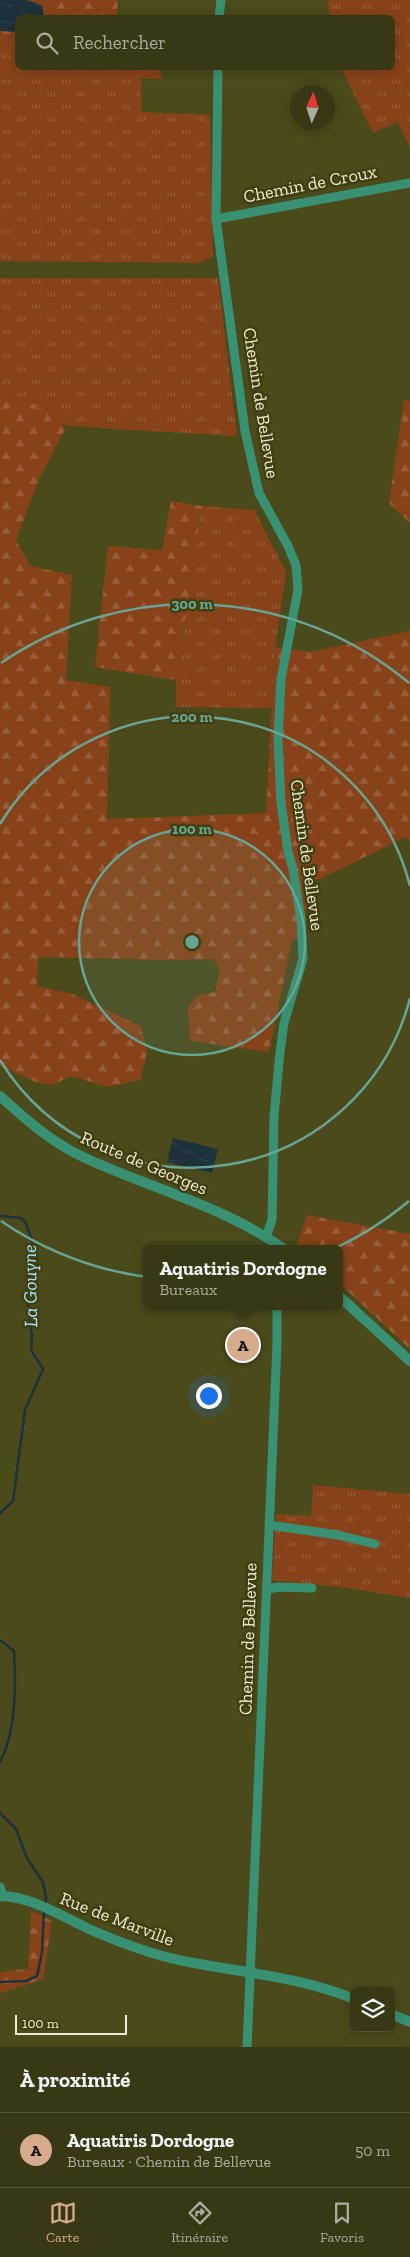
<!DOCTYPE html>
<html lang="fr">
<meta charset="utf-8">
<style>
body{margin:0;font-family:"Zilla Slab",serif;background:#3f3f1d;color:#f1f3f6}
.controls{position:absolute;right:15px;bottom:15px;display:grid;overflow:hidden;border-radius:8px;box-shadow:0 2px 12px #0003}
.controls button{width:45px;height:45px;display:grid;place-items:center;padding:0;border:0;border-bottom:1px solid #525234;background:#383814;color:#f1f3f6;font:25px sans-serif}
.compass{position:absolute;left:290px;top:85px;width:45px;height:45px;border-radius:50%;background:#383814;box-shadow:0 2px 12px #0003;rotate:3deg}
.scale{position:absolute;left:15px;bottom:12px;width:112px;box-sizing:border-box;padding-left:5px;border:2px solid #ebebd2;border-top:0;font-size:14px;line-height:18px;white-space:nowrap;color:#ebebd2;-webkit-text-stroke:4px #413f0f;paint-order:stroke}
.you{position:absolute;left:208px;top:1395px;width:18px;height:18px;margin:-12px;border:4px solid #fff;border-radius:50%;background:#1a73e8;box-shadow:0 0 0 8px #1a73e833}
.badge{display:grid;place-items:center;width:32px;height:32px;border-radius:50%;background:#d6ab8b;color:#111;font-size:16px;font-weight:700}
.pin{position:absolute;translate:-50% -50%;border:2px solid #fff;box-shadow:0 1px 5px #0006}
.popup{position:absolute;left:143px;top:1245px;width:200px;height:65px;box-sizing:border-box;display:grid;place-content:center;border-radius:8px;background:#383814;filter:drop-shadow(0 1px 4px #0005);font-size:16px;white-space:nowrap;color:#abaca0}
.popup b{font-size:19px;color:#f1f3f6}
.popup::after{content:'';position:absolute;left:50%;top:100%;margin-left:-10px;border:10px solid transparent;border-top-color:#383814}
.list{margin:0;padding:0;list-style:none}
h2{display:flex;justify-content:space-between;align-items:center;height:65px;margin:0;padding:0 20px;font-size:21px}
h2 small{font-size:16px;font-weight:400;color:#abaca0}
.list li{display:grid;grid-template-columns:32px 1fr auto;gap:15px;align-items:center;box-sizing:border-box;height:75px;padding:0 20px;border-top:1px solid #525234}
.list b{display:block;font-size:19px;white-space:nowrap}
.list p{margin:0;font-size:16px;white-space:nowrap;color:#abaca0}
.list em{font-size:16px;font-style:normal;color:#abaca0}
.icon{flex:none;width:28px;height:28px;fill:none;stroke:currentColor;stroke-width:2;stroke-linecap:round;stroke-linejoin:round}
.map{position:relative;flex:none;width:410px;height:2047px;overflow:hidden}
.search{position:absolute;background:#383814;box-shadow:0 2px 12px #0003;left:15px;right:15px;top:15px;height:55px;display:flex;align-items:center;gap:12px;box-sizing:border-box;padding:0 18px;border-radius:8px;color:#abaca0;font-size:19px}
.sheet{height:140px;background:#383814}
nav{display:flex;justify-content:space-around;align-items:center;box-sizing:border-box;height:70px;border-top:1px solid #525234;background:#383814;font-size:14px;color:#abaca0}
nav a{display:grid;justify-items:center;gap:2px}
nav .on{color:#d6ab8b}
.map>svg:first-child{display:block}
.grass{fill:url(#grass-tufts)}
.forest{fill:url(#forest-firs)}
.water{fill:url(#water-ripples)}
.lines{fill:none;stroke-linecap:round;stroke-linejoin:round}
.stream{stroke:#1d323b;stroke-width:2.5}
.minor{stroke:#389173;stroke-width:9}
.tertiary{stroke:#389173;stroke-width:10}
.ring{fill:none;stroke:#67a596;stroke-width:2.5}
.labels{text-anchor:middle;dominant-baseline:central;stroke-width:5;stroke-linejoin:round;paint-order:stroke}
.street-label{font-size:18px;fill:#ebebd2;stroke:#413f0f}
.water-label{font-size:19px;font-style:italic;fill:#a4e3ff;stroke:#413f0f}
.centre{fill:#67a596;stroke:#413f0f;stroke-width:2.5}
.ring-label{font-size:15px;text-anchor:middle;font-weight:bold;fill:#67a596;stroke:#413f0f;stroke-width:5;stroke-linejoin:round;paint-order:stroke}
</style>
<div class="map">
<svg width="410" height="2047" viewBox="0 0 410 2047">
<defs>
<pattern id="grass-tufts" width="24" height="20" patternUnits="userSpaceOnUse" patternTransform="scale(1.25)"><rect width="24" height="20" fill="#884219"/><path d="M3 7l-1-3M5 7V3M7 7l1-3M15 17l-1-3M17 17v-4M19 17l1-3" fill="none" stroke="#995d3a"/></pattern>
<pattern id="forest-firs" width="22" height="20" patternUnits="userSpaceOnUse" patternTransform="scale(1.25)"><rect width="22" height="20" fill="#884219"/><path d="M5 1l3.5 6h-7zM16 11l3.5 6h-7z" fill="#995d3a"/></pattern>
<pattern id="water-ripples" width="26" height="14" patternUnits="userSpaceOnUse" patternTransform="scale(1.25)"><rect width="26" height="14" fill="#1d323b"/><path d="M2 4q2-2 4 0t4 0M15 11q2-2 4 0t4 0" fill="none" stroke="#33464d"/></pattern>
</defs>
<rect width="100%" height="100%" fill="#4b4a1b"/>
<g class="grass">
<polygon points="328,0 410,0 410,147 398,122 373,133 341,68 392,68 392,18 329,17"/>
<polygon points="0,41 17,42 18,68 158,68 163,79 141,78 141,112 210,115 213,256 199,263 0,261"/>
<polygon points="0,278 218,278 237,436 69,426 61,423 54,412 0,392"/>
<polygon points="202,506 254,510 286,572 275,647 271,708 176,707 176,680"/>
<polygon points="313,1485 410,1494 410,1598 356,1589 272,1580 276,1514 311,1516"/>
</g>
<g class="forest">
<polygon points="0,0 118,0 117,17 18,18 17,42 0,41"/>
<polygon points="0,392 54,412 65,429 39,479 16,540 30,566 72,575 66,680 110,687 107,819 266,813 275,647 310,652 410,631 410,841 406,837 309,884 303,936 292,941 269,1052 190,1041 188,1008 197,995 215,992 220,971 214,959 169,960 38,957 37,986 72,994 141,1026 147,1053 140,1080 108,1087 71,1076 53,1085 36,1082 0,1066"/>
<polygon points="404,400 410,401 410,523 389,503"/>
<polygon points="171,501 202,506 176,680 95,667 108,546 162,550"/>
<polygon points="307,1215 410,1234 410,1349 339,1283 339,1249 302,1249 297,1245"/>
<polygon points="31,1911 52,1921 43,1979 0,1993 0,1972 28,1969"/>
</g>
<g class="water">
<polygon points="0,0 26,0 42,5 44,17 18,18 17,32 0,31"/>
<polygon points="173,1138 218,1149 212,1173 167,1162"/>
</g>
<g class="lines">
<g class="stream">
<polyline points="0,1216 21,1218 26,1223 33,1244 27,1299 32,1335 31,1350 43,1369 25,1410 13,1501 0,1513"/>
<path d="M0 1640 14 1651C16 1684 16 1732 0 1762"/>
<polyline points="0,1813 16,1829 27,1858 43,1882 46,1898 45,1904"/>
<polyline points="0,1982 26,1981 37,1976 42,1952 44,1910"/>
</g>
<g class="minor">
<polyline points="219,18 221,0"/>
<polyline points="218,68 216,219 245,431 259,493 288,546 296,565 298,590 281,679 278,741 281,803 288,852 293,869 301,920 303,959 284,1023 280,1052 274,1116 272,1220 266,1237"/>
<polyline points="216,219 410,183"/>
<polyline points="269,1525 338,1535 375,1544"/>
<polyline points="267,1589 280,1587 312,1588"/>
<polyline points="0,1887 3,1896"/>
<polyline points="247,2047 277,1344 277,1306"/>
</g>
<g class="tertiary">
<path d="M0 1096C25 1119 51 1142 83 1157 149 1188 224 1206 284 1249"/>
<polyline points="339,1296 410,1361"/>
<path d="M0 1896C30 1896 62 1916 89 1929 123 1944 157 1957 194 1963 247 1973 303 1978 354 1999"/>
<polyline points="391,2014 410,2022"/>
</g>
</g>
<circle cx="192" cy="942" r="113" fill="#67a596" fill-opacity=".12"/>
<g class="ring">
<circle cx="192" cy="942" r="113"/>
<path d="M410 998A225 225 0 0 1 0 1060M0 824A225 225 0 0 1 410 886"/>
<path d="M409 1201A338 338 0 0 1 1 1221M1 663A338 338 0 0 1 409 683"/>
</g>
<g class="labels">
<g class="street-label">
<text transform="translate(310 184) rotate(-11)">Chemin de Croux</text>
<text transform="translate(261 403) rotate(81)">Chemin de Bellevue</text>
<text transform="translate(307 855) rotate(82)">Chemin de Bellevue</text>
<text transform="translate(144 1163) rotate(23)">Route de Georges</text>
<text transform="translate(248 1639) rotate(-88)">Chemin de Bellevue</text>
<text transform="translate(117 1919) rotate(21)">Rue de Marville</text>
</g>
<g class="water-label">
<text transform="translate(30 1286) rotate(-91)">La Gouyne</text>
</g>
</g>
<circle cx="192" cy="942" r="8" class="centre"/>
<g class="ring-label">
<text x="192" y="609">300 m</text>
<text x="192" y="722">200 m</text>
<text x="192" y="834">100 m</text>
</g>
</svg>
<div class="controls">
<button><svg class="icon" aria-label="layers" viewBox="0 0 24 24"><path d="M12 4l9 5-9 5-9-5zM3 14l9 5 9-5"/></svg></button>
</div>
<svg class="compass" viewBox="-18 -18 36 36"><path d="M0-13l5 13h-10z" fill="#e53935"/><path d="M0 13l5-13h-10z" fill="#abaca0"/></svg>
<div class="scale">100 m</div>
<div class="you"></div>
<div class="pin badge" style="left:243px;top:1345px">A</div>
<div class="popup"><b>Aquatiris Dordogne</b>Bureaux</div>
<div class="search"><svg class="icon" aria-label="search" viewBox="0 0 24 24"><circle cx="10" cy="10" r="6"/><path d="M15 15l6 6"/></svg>Rechercher</div>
</div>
<section class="sheet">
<h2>À proximité<small></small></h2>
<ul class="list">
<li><span class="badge">A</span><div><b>Aquatiris Dordogne</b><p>Bureaux · Chemin de Bellevue</p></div><em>50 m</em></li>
</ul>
</section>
<nav>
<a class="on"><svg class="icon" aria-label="map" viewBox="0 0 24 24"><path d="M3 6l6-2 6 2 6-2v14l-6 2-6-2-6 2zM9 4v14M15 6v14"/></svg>Carte</a>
<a><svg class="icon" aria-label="directions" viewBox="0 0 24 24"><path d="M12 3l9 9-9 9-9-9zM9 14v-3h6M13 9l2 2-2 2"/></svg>Itinéraire</a>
<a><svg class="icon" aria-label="saved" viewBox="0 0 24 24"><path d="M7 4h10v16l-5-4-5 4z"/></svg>Favoris</a>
</nav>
